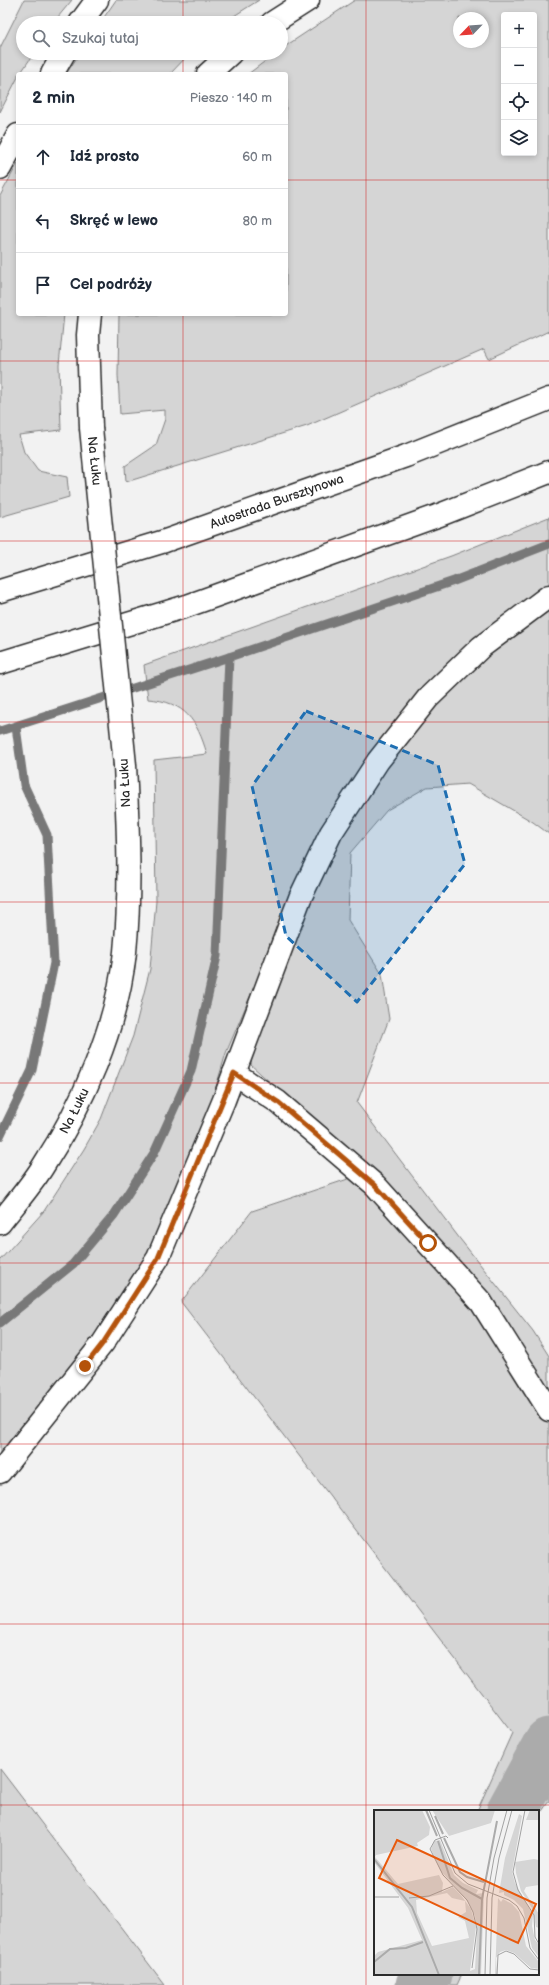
<!DOCTYPE html>
<html lang="pl">
<meta charset="utf-8">
<style>
body{margin:0;font-family:"Balsamiq Sans",sans-serif;background:#f2f2f3;color:#1f2937}
.controls{position:absolute;right:12px;top:12px;display:grid;overflow:hidden;border-radius:4px;box-shadow:0 2px 6px #0003}
.controls button{width:36px;height:36px;display:grid;place-items:center;padding:0;border:0;border-bottom:1px solid #e0e1e3;background:#fff;color:#1f2937;font:20px sans-serif}
.compass{position:absolute;left:453px;top:12px;width:36px;height:36px;border-radius:50%;background:#fff;box-shadow:0 2px 6px #0003;rotate:245deg}
.stop{position:absolute;width:12px;height:12px;margin:-9px;border:3px solid #b45309;border-radius:50%;background:#fff}
.stop.end{background:#b45309;border-color:#fff;box-shadow:0 1px 4px #0008}
.list{margin:0;padding:0;list-style:none}
h2{display:flex;justify-content:space-between;align-items:center;height:52px;margin:0;padding:0 16px;font-size:17px}
h2 small{font-size:13px;font-weight:400;color:#747a83}
.list li{display:grid;grid-template-columns:26px 1fr auto;gap:12px;align-items:center;box-sizing:border-box;height:64px;padding:0 16px;border-top:1px solid #e0e1e3}
.list b{display:block;font-size:15px;white-space:nowrap}
.list em{font-size:13px;font-style:normal;color:#747a83}
.icon{flex:none;width:22px;height:22px;fill:none;stroke:currentColor;stroke-width:2;stroke-linecap:round;stroke-linejoin:round}
.map{position:relative;flex:none;width:549px;height:1985px;overflow:hidden}
.search{position:absolute;background:#fff;box-shadow:0 2px 6px #0003;left:16px;top:16px;width:272px;height:44px;display:flex;align-items:center;gap:10px;box-sizing:border-box;padding:0 14px;border-radius:22px;color:#747a83;font-size:15px}
.panel{position:absolute;background:#fff;box-shadow:0 2px 6px #0003;left:16px;top:72px;width:272px;height:244px;border-radius:4px}
.map>svg:first-child{display:block}
.green{fill:#d5d5d5;stroke:#808080;fill-rule:evenodd}
.lines{fill:none;stroke-linecap:round;stroke-linejoin:round}
.stream{stroke:#787878;stroke-width:9}
.river{stroke:#ababab;stroke-width:51}
.minor-casing{stroke:#2b2b2b;stroke-width:25}
.highway-casing{stroke:#2b2b2b;stroke-width:25}
.minor{stroke:#fff;stroke-width:22}
.highway{stroke:#fff;stroke-width:22}
.minor-bridge-casing{stroke:#2b2b2b;stroke-width:25;stroke-linecap:butt}
.minor-bridge{stroke:#fff;stroke-width:22}
.route{stroke:#b45309;stroke-width:5}
.marked{fill:#1f6fb2;fill-opacity:0.2;stroke:#1f6fb2;stroke-width:3;stroke-dasharray:8 5;stroke-linejoin:round}
.grid{fill:none;stroke:#d62828;stroke-width:1;stroke-opacity:0.55}
.labels{text-anchor:middle;dominant-baseline:central;stroke-width:3;stroke-linejoin:round;paint-order:stroke}
.street-label{font-size:13px;fill:#2b2b2b;stroke:#fff}
.inset-river{fill:none;stroke:#ababab;stroke-width:2}
.inset-road{fill:none;stroke:#a2a2a2;stroke-width:1}
.view{fill:#e8590c;fill-opacity:0.15;stroke:#e8590c;stroke-width:2}
.inset-edge{fill:none;stroke:#2b2b2b;stroke-width:2}
</style>
<div class="map">
<svg width="549" height="1985" viewBox="0 0 549 1985">
<rect width="100%" height="100%" fill="#f2f2f2"/>
<filter id="ink" filterUnits="userSpaceOnUse"><feTurbulence type="fractalNoise" baseFrequency=".025" numOctaves="2"/><feDisplacementMap in="SourceGraphic" scale="8" xChannelSelector="R" yChannelSelector="G"/><feConvolveMatrix kernelMatrix="1 2 1 2 8 2 1 2 1" color-interpolation-filters="sRGB"/></filter>
<g filter="url(#ink)">
<g class="green">
<polygon points="24,0 72,0 53,23 23,23 23,53 34,53 20,74 18,74 18,77 0,112 0,48"/>
<polygon points="116,0 259,0 223,23 100,23"/>
<path d="M355 0H549V331L489 359 484 349 307 426 126 482 125 466 156 445 165 419V410L120 414 118 375 119 314H286V74H248L276 53H281V49ZM504 15H534V153H504ZM459 18H483V42H459Z"/>
<polygon points="80,53 190,53 170,74 66,74"/>
<polygon points="18,163 18,314 64,314 59,365 61,430 19,435 24,452 38,471 67,477 69,497 0,517 0,196"/>
<path d="M549 517V589L464 654 293 895 226 1053 204 1127 152 1251 120 1307 0 1459V1260L44 1211 84 1149 101 1119 133 1036 150 969 156 901 154 760 207 754C197 720 185 702 148 699L144 665 451 556Z"/>
<polygon points="549,609 549,834 533,822 468,784 427,787 387,810 350,853 348,920 382,974 389,1019 357,1103 460,1239 533,1331 549,1356 549,1801 538,1817 538,1811 477,1811 512,1733 181,1302 252,1211 369,1172 251,1065 254,1039 298,925 357,803 413,729 469,666"/>
<polygon points="0,1769 165,1985 0,1985"/>
<polygon points="402,1974 462,1974 457,1985 397,1985"/>
</g>
<g class="lines">
<g class="stream">
<polyline points="0,731 229,657 454,581 549,544"/>
<polyline points="0,1136 32,1070 54,963 47,835 24,785 16,727"/>
<polyline points="0,1323 73,1264 114,1215 154,1153 191,1071 217,956 229,657"/>
</g>
<g class="river">
<polyline points="512,1811 549,1743"/>
<polyline points="421,1985 427,1974"/>
</g>
<g class="minor-casing">
<g id="minor">
<polyline points="80,23 97,0"/>
<polyline points="272,23 308,0"/>
<polyline points="52,74 64,53"/>
<polyline points="208,74 231,53"/>
<polyline points="0,168 18,135"/>
<polyline points="90,314 88,335 91,428"/>
<polyline points="234,1073 278,1102 375,1185 481,1302 549,1410"/>
<path id="s1" d="M0 1223C14 1205 30 1187 42 1168 83 1105 117 1027 125 952 131 890 128 827 125 765"/>
<polyline points="0,1472 103,1343 158,1258 224,1100 300,898 331,833 378,761 428,698 481,647 549,596"/>
</g>
</g>
<g class="highway-casing">
<g id="highway">
<path id="s2" d="M0 591 165 541 406 456 549 399"/>
<polyline points="0,663 187,606 437,516 549,472"/>
</g>
</g>
<use href="#minor" class="minor"/>
<use href="#highway" class="highway"/>
<g class="minor-bridge-casing">
<g id="minor-bridge">
<path id="s3" d="M91 428 125 765"/>
</g>
</g>
<use href="#minor-bridge" class="minor-bridge"/>
</g>
</g>
<g class="lines" filter="url(#ink)">
<polyline class="route" points="85,1366 103,1343 158,1258 234,1073 278,1102 375,1185 428,1243"/>
</g>
<path class="marked" d="M306 711 438 765 465 864 357 1002 286 936 252 786Z"/>
<path class="grid" d="M183 0V23M366 0V1985M183 53V74M0 180H18M286 180H549M183 314V1985M0 361H549M0 541H549M0 722H549M0 902H549M0 1083H549M0 1263H549M0 1444H549M0 1624H549M0 1805H549"/>
<g class="labels">
<g class="street-label">
<text stroke="none"><textPath href="#s3" startOffset="33">Na Łuku</textPath></text>
<text stroke="none"><textPath href="#s2" startOffset="291">Autostrada Bursztynowa</textPath></text>
<text transform="translate(125 783) rotate(-93)">Na Łuku</text>
<text stroke="none"><textPath href="#s1" startOffset="135">Na Łuku</textPath></text>
</g>
</g>
<g transform="translate(374 1810)">
<rect width="165" height="165" fill="#f2f2f2"/>
<path d="M0 0H48L56 17 55 25 43 33 44 36 2 45 1 47 24 74 65 65 69 73 68 82 79 77 87 85 97 99 102 117 96 161 101 159 103 123 101 106 94 92 66 60 57 39 60 31 66 30 80 65 89 73 104 80 102 84 110 83 107 165H0V146L4 142 48 130 34 98 0 52ZM73 83 78 88 91 91 92 102 84 107 91 111 95 128 58 136 43 103 42 90ZM58 0H121L117 13 75 26ZM156 0H165V10H152ZM145 4 148 6 138 62 141 73 159 105 158 116 161 130 165 135V147L158 138 149 99 140 90 130 85V82L125 83 131 48ZM160 49 165 50V75L152 77 150 81 165 104V118L162 117 158 98 147 81 142 63 141 52ZM124 88 127 92 129 89 138 94 145 102 152 136 165 152V159L157 158 140 143 132 140 126 142 122 148 123 165H121Z" fill="#d5d5d5" fill-rule="evenodd"/>
<path class="inset-river" d="M52 0 63 26M61 6 69 24M70 28 86 62 93 67 110 72M64 31 76 68 88 78 108 89M0 49 38 97 65 165M0 152 16 139 32 138 49 132M105 165 108 89 123 11"/>
<path class="inset-road" d="M55 0 81 63 94 74 135 90 143 96 150 108 156 138 165 150M151 0 139 62 144 80 160 105 161 127 165 134M74 28 72 26 61 30 56 39 69 65 93 90 99 102 103 119 98 158M0 87H25M35 88 55 86 79 76M111 165 113 88 120 48 133 0M116 165 118 88 125 48 138 0M123 165 124 145 132 141 140 144 156 159 165 160"/>
<path class="view" d="M23 30 162 94 144 133 5 68Z"/>
<rect width="165" height="165" class="inset-edge"/>
</g>
</svg>
<div class="controls">
<button>+</button>
<button>−</button>
<button><svg class="icon" aria-label="locate" viewBox="0 0 24 24"><circle cx="12" cy="12" r="6"/><path d="M12 2v4M12 18v4M2 12h4M18 12h4"/></svg></button>
<button><svg class="icon" aria-label="layers" viewBox="0 0 24 24"><path d="M12 4l9 5-9 5-9-5zM3 14l9 5 9-5"/></svg></button>
</div>
<svg class="compass" viewBox="-18 -18 36 36"><path d="M0-13l5 13h-10z" fill="#e53935"/><path d="M0 13l5-13h-10z" fill="#747a83"/></svg>
<div class="stop" style="left:428px;top:1243px"></div>
<div class="stop end" style="left:85px;top:1366px"></div>
<div class="search"><svg class="icon" aria-label="search" viewBox="0 0 24 24"><circle cx="10" cy="10" r="6"/><path d="M15 15l6 6"/></svg>Szukaj tutaj</div>
<section class="panel">
<h2>2 min<small>Pieszo · 140 m</small></h2>
<ul class="list">
<li><svg class="icon" aria-label="ahead" viewBox="0 0 24 24"><path d="M12 20V5M6 11l6-6 6 6"/></svg><div><b>Idź prosto</b></div><em>60 m</em></li>
<li><svg class="icon" aria-label="left" viewBox="0 0 24 24"><path d="M17 20v-9H6M10 6l-5 5 5 5"/></svg><div><b>Skręć w lewo</b></div><em>80 m</em></li>
<li><svg class="icon" aria-label="arrive" viewBox="0 0 24 24"><path d="M6 21V4h12l-3 4 3 4H6"/></svg><div><b>Cel podróży</b></div></li>
</ul>
</section>
</div>
